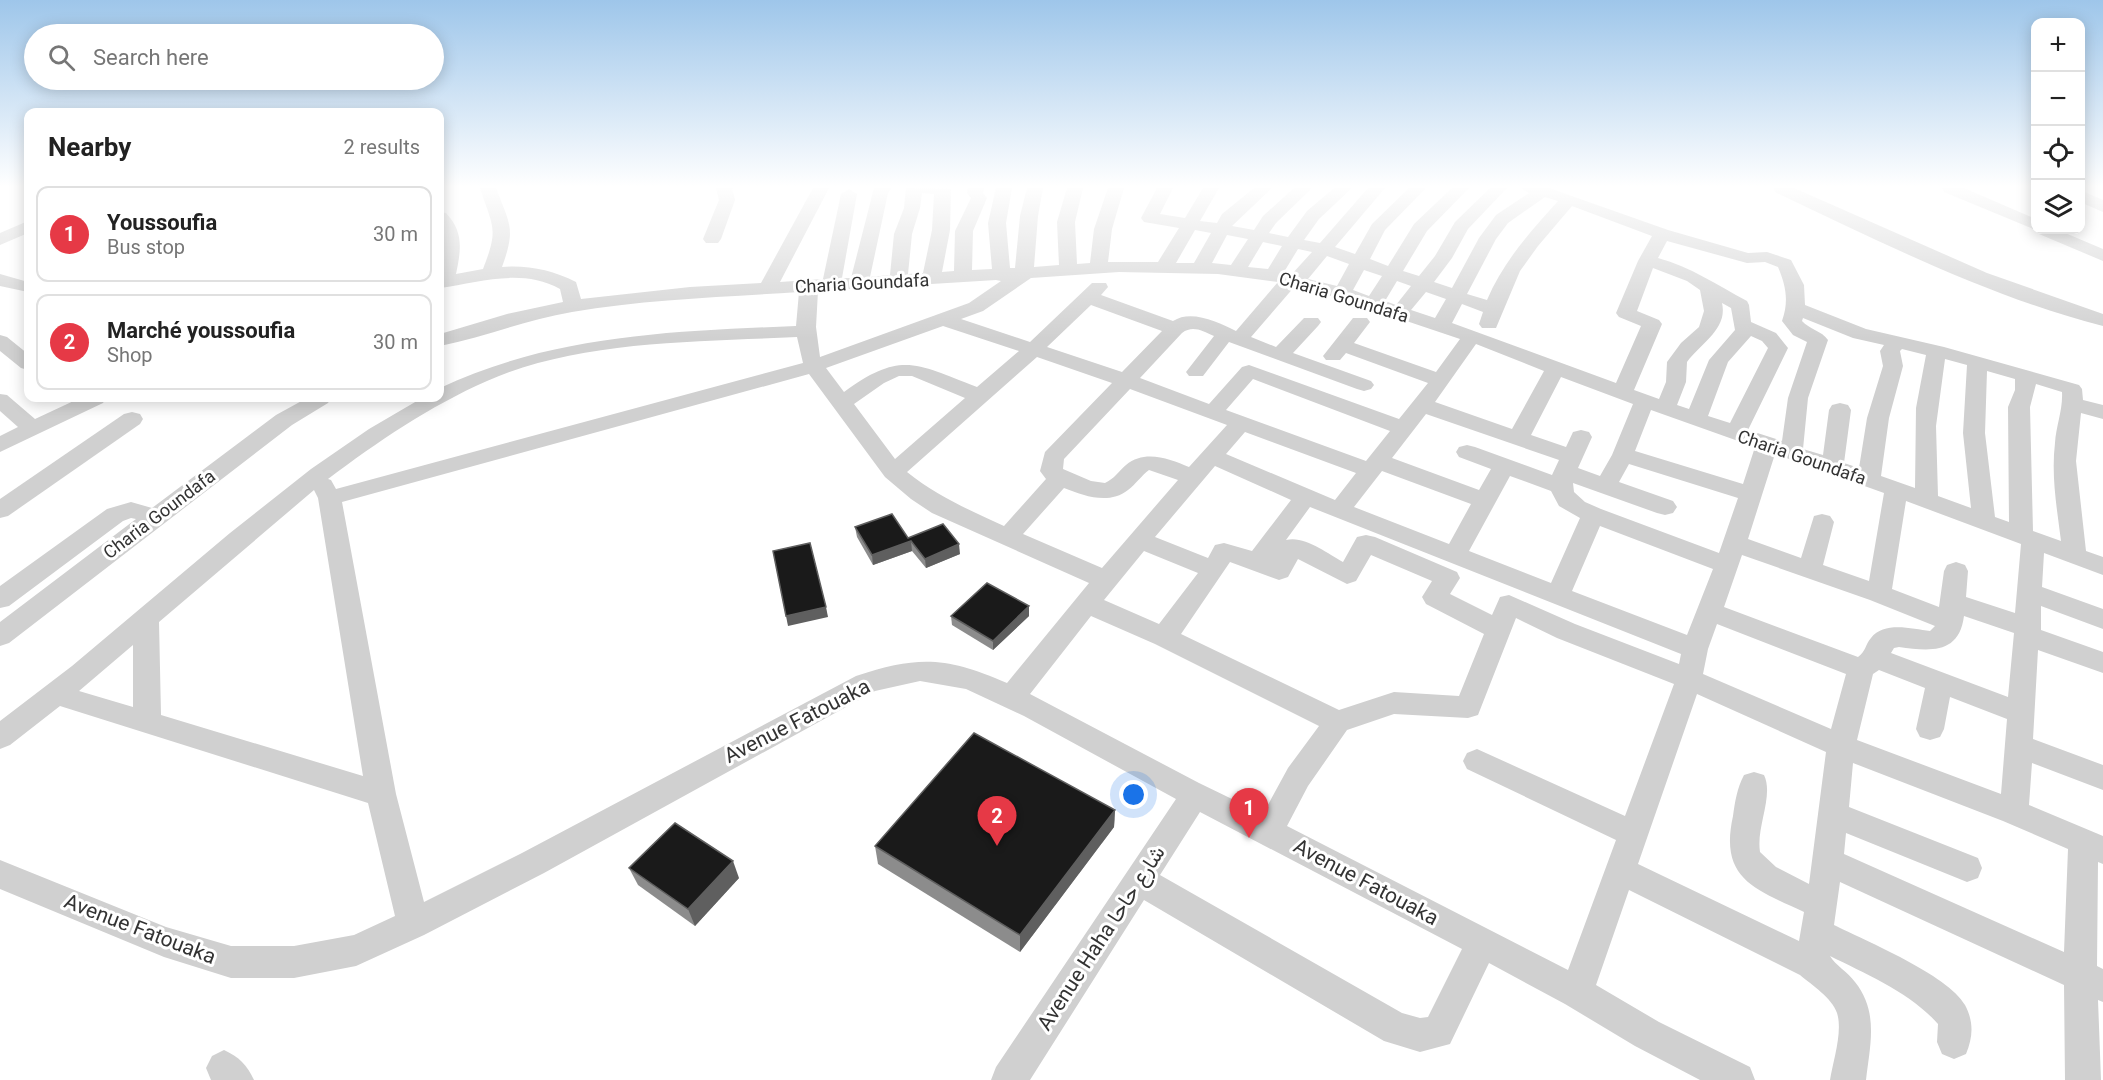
<!DOCTYPE html>
<meta charset="utf-8">
<style>
body{margin:0;font-family:Roboto,Vazirmatn,sans-serif;background:#f6f6f6;color:#222}
.controls{position:absolute;right:18px;top:18px;display:grid;overflow:hidden;border-radius:12px;box-shadow:0 3px 15px #0003}
.controls button{width:54px;height:54px;display:grid;place-items:center;padding:0;border:0;border-bottom:2px solid #e0e0e0;background:#fff;color:#222;font:30px sans-serif}
.you{position:absolute;left:1134px;top:795px;width:21px;height:21px;margin:-15px;border:4px solid #fff;border-radius:50%;background:#1a73e8;box-shadow:0 0 0 9px #1a73e833}
.badge{display:grid;place-items:center;width:39px;height:39px;border-radius:50%;background:#e63946;color:#fff;font-size:20px;font-weight:700}
.pin{position:absolute;translate:-50% -50px;filter:drop-shadow(0 2px 3px #0008)}
.pin::after{content:'';position:absolute;top:32px;width:21px;height:18px;background:inherit;clip-path:polygon(0 0,100% 0,50% 100%)}
.list{margin:0;padding:0;list-style:none}
h2{display:flex;justify-content:space-between;align-items:center;height:78px;margin:0;padding:0 24px;font-size:26px}
h2 small{font-size:20px;font-weight:400;color:#767676}
.list li{display:grid;grid-template-columns:39px 1fr auto;gap:18px;align-items:center;box-sizing:border-box;height:96px;margin:0 12px 12px;padding:0 12px;border:2px solid #e0e0e0;border-radius:12px}
.list b{display:block;font-size:22px;white-space:nowrap}
.list p{margin:0;font-size:20px;white-space:nowrap;color:#767676}
.list em{font-size:20px;font-style:normal;color:#767676}
.icon{flex:none;width:33px;height:33px;fill:none;stroke:currentColor;stroke-width:2;stroke-linecap:round;stroke-linejoin:round}
.map{position:relative;flex:none;width:2103px;height:1080px;overflow:hidden}
.search{position:absolute;background:#fff;box-shadow:0 3px 15px #0003;left:24px;top:24px;width:420px;height:66px;display:flex;align-items:center;gap:15px;box-sizing:border-box;padding:0 21px;border-radius:33px;color:#767676;font-size:22px}
.panel{position:absolute;background:#fff;box-shadow:0 3px 15px #0003;left:24px;top:108px;width:420px;height:294px;border-radius:12px}
.map>svg:first-child{display:block}
.lines{fill:none;stroke-linecap:round;stroke-linejoin:round}
.minor{fill:#d0d0d0;fill-rule:evenodd}
.wall{fill:#8c8c8c}
.shaded-wall{fill:#5f5f5f}
.building{fill:#1a1a1a;stroke:#5f5f5f;stroke-width:1.5}
.labels{text-anchor:middle;dominant-baseline:central;stroke-width:6;stroke-linejoin:round;paint-order:stroke}
.street-label{font-size:18px;fill:#333;stroke:#fff}
.near-street-label{font-size:21px;fill:#333;stroke:#fff}
</style>
<div class="map">
<svg width="2103" height="1080" viewBox="0 0 2103 1080">
<rect width="100%" height="100%" fill="#fff"/>
<g class="lines">
<g class="minor">
<path d="M480 188H496C510 225 516 228 502 267 528 265 552 270 576 282L581 299 690 287 761 283 813 188H829L780 282 823 279 841 194 849 189 857 194 842 278H851L874 188H892L888 193 870 277 890 275 894 234 904 208 906 188 951 189 950 230 942 272 954 271 955 231 971 198 967 193 968 188H984L983 193 987 198 973 231 972 270 992 269 988 223 996 188H1012L1006 223 1010 268H1015L1020 216 1027 188H1043L1038 216 1034 267 1059 265 1057 222 1067 188H1083L1075 222 1077 264 1090 263 1094 229 1108 188H1124L1112 229 1108 262H1158L1179 228 1144 222 1141 218 1157 188H1173L1160 214 1185 218 1203 188H1219L1200 221 1217 223 1222 214 1254 188H1272L1232 226 1254 230 1263 216 1294 188H1312L1276 223 1269 233 1288 237 1307 211 1334 188H1352L1319 219 1304 240 1320 243 1368 188H1385L1335 247 1355 254 1372 224 1409 188H1426L1385 230 1370 259 1388 266 1414 224 1452 188H1469L1427 231 1403 271 1419 276 1435 256 1455 222 1490 188H1507L1468 229 1452 258 1434 282 1452 288 1479 238 1496 215 1529 193 1521 188H1549L1668 230 1748 253 1767 252 1791 260 1804 285 1805 305 1866 329 1944 347 2079 385 2082 389 2083 400 2103 405V419L2081 413 2076 461 2086 551 2103 557V575L2044 553 2042 587 2103 609V629L2041 606V630L2103 652V673L2038 650 2033 739 2103 765V790L2032 763 2029 805 2103 836V864L2098 862 2097 966 2103 969V1002L2098 1000 2101 1080H2065L2064 985 1840 882 1834 925C1866 941 1948 975 1965 1005 1974 1022 1973 1037 1966 1054L1954 1059 1942 1054 1937 1042 1938 1024C1911 993 1866 974 1830 956 1835 965 1848 972 1855 982 1879 1012 1870 1045 1866 1080H1830C1833 1061 1843 1032 1837 1013 1832 998 1812 985 1800 975L1629 890 1596 985 1659 1022 1750 1067 1755 1080H1700L1635 1046 1565 1004 1489 963 1450 1044 1420 1052 1384 1041 1144 900 1030 1080H991L996 1067 1176 799 1024 716 966 689 920 681 875 691 544 873 424 935 356 966 294 978H231L164 957 0 889V860L166 927 231 946H294L354 935 395 916 368 803 60 706 10 745 0 749V721L72 666 230 533 311 469 369 429 422 398H440V388C552 335 674 331 796 326L799 292C724 297 647 299 572 312 526 320 484 337 440 346V334L507 314 563 302 560 289C522 268 480 282 440 288L443 247 440 212 446 213C464 232 461 250 456 274L483 269C499 228 493 228 480 188ZM922 193 934 194 932 230 923 273 908 274 912 234 920 208ZM1545 197 1558 201C1530 232 1503 262 1487 300L1467 294 1496 239 1508 223ZM1572 206 1652 236 1638 261 1616 313 1619 317 1641 326 1616 383 1452 323 1462 304 1483 312 1479 324 1482 328H1496L1520 271 1538 246ZM1195 230 1211 233 1194 263H1176ZM1227 235 1248 239 1231 265 1212 263ZM1667 241 1747 263 1765 262 1778 267C1786 286 1789 301 1782 321L1793 335 1807 342 1788 398 1782 441 1748 430 1788 348 1776 333 1751 322 1749 305 1747 301C1717 285 1691 267 1658 258ZM1263 242 1282 246 1268 269 1248 267ZM1298 249 1312 252 1292 274 1284 272ZM1327 256 1349 264 1337 286 1308 279ZM1653 268 1687 281 1700 290 1704 311 1699 327 1681 343 1667 362 1666 382 1659 399 1634 390 1662 324 1659 320 1637 311ZM1364 270 1382 276 1369 296 1353 290ZM1119 272 1218 274 1278 282 1236 331C1218 322 1191 309 1173 321L1101 295 1108 287 1106 283H1092L1030 342 961 319 983 311 1031 278ZM996 280 1001 281 969 303 820 357 816 327 818 291ZM1397 281 1411 286 1396 305 1385 301ZM1295 286 1335 297 1460 339 1436 372 1354 343 1370 322 1367 318H1353L1323 356 1326 360H1340L1346 353 1428 383 1399 419 1249 365 1242 367 1209 404 1140 378 1182 333C1193 325 1202 331 1214 336L1186 372 1189 376H1203L1229 342 1357 389 1364 391 1371 389 1374 385 1371 381 1293 353 1318 326 1321 322 1318 318H1304L1276 347 1251 337ZM1426 292 1446 299 1435 318 1411 310ZM1722 303 1731 308 1735 330 1709 360 1689 409 1677 405 1686 382 1687 362C1701 343 1728 329 1722 303ZM1091 305 1162 331 1122 372 1047 347ZM1803 318 1853 338 1884 345 1880 351 1883 366 1867 418 1859 468 1844 463 1851 410 1848 405 1840 403 1832 405 1829 410 1823 455 1803 449 1808 398 1828 340C1822 331 1809 329 1802 321ZM943 326 1019 351 977 387C917 364 901 350 844 392L826 368ZM1751 336 1762 341 1768 348 1730 423 1708 416 1728 362ZM797 337 803 363 336 489 331 480 328 479C377 442 430 406 487 381 579 340 697 342 797 337ZM1476 344 1544 371 1512 429 1435 402ZM1902 349 1926 355 1916 408 1915 488 1881 476 1889 418 1903 366 1900 351ZM1037 357 1112 383 1045 452 1040 471 1046 479 1004 526C969 510 937 496 907 472ZM1945 359 1967 365 1963 433 1971 508 1938 496 1936 426ZM1987 371 2015 379V390L2008 407 2009 522 1995 517 1985 433ZM809 374 885 477 911 499 932 513 1089 583 1007 683C947 657 919 655 856 676L522 853 424 902 396 794 342 502ZM899 376H912L965 398 895 459 854 404 884 383ZM1561 377 1633 404 1612 455 1600 476 1578 468 1592 437 1589 432 1581 430 1573 432 1566 447 1531 435ZM1253 379 1390 431 1366 461 1226 410ZM2036 384 2062 392C2063 410 2056 426 2055 443 2051 476 2057 509 2061 541L2033 531 2030 407ZM1130 389 1227 425 1189 467C1170 459 1145 449 1126 465 1119 471 1114 479 1105 483L1091 481 1063 469 1064 459ZM1651 410 1755 447 1743 484 1635 451ZM1426 414 1559 460 1552 475 1475 447 1467 445 1459 447 1456 452 1459 457 1491 469 1479 490 1392 458ZM1245 432 1356 473 1335 500 1226 454ZM1775 454 1884 493 1869 581 1823 565 1834 522 1830 516 1822 514 1814 516 1801 558 1748 539ZM1629 464 1738 498 1719 553 1601 509 1585 502 1574 492 1573 483 1657 513 1665 515 1673 513 1677 507 1673 501 1619 482ZM1215 466 1291 500 1252 551 1224 543 1215 545 1208 558 1155 537ZM1149 470 1178 480 1102 568 1023 534 1064 488C1084 496 1109 505 1128 490 1136 484 1141 476 1149 470ZM1382 471 1471 504 1449 544 1354 507ZM1510 476 1551 491 1559 506 1580 518 1551 583 1469 551ZM314 490 318 498 363 776 161 715 159 622ZM1906 501 2021 544 2015 613 1966 597 1968 571 1965 565 1956 562 1947 565 1944 571 1939 607 1892 589ZM1310 507 1681 654 1679 664 1575 624 1509 595 1500 597 1492 615 1450 594 1460 578 1457 572 1375 537 1366 535 1357 537 1343 562C1327 553 1304 535 1286 540ZM1600 526 1713 569 1687 635 1572 591ZM1144 551 1198 573 1159 624 1104 600ZM1371 555 1432 581 1422 597 1426 604 1484 634 1459 696 1394 692 1339 710 1181 634 1230 562 1279 580 1288 577 1298 559 1347 584 1356 581ZM1742 555 1870 600 1935 626 1930 631C1912 629 1884 621 1871 638 1865 645 1866 651 1858 657L1724 607ZM1091 616 1155 644 1319 726 1288 768 1263 814 1199 783 1030 694ZM1964 616 2014 633 2008 697 1891 653 1894 648 1899 647C1929 651 1959 655 1964 616ZM1516 618 1557 638 1674 684 1625 816 1477 749 1467 753 1463 761 1467 769 1616 840 1568 970 1287 826 1308 786 1347 730 1394 714 1468 718 1478 715ZM1717 624 1846 674 1831 729 1703 674 1708 649ZM133 645V707L79 691ZM1879 670 1925 688 1916 729 1920 737 1930 740 1940 737 1944 729 1950 697 2007 719 2001 794 1857 740 1873 674ZM1697 694 1826 752 1809 884 1776 867 1760 852C1756 827 1774 796 1764 775L1754 772 1744 775C1737 788 1735 802 1733 816 1719 879 1755 889 1804 912L1799 941 1638 864ZM1853 763 2003 821 2068 849 2064 952 1844 854 1846 833 1967 882 1978 878 1982 868 1978 858 1849 807ZM1200 812 1462 949 1428 1017 1420 1018 1402 1013 1160 875Z"/>
<polygon points="716,188 732,188 735,200 721,239 718,243 706,243 703,239 719,200"/>
<path d="M1773 188H1794L1987 273 2103 314V326C1992 298 1878 241 1775 192Z"/>
<polygon points="1942,188 1964,188 2036,219 2036,230 2058,230 2103,249 2103,261 2039,234 2036,230 1944,192"/>
<polygon points="2080,190 2103,200 2103,212 2080,202"/>
<polygon points="28,221 28,233 0,245 0,233"/>
<polygon points="0,274 28,282 28,292 0,286"/>
<polygon points="0,335 7,337 28,354 28,370 21,368 0,351"/>
<polygon points="0,394 7,395 35,419 80,398 106,398 103,403 0,452 0,436 18,427 0,411"/>
<polygon points="307,398 331,398 328,403 292,425 9,643 0,646 0,622 136,519 131,518 123,521 9,606 0,608 0,586 107,509 131,502 152,508 276,415"/>
<polygon points="132,412 140,414 143,419 140,424 8,516 0,518 0,499 124,414"/>
<path d="M224 1050C239 1057 247 1065 254 1080H211L206 1068 212 1056Z"/>
</g>
</g>
<g class="wall">
<polygon points="855,527 908,538 960,554 926,568 912,551 873,565 857,537"/>
<polygon points="1029,606 1029,616 993,650 952,625 951,616"/>
<polygon points="1115,810 1114,827 1020,952 878,864 875,846"/>
<polygon points="629,868 739,878 695,926 638,885"/>
</g>
<g class="shaded-wall">
<polygon points="911,541 912,551 873,565 872,555"/>
<polygon points="959,544 960,554 926,568 925,559"/>
<polygon points="1029,606 1029,616 993,650 993,641"/>
<polygon points="826,607 828,617 788,626 786,616"/>
<polygon points="1115,810 1114,827 1020,952 1020,935"/>
<polygon points="733,861 739,878 695,926 688,909"/>
</g>
<g class="building">
<polygon points="892,514 908,538 943,524 959,544 925,559 911,541 872,555 855,527"/>
<polygon points="810,543 826,607 786,616 773,551"/>
<polygon points="987,583 1029,606 993,641 951,616"/>
<polygon points="974,733 1115,810 1020,935 875,846"/>
<polygon points="675,823 733,861 688,909 629,868"/>
</g>
<linearGradient id="sky" x2="0" y2="1"><stop stop-color="#9ec6ea"/><stop offset="0.55" stop-color="#fff"/><stop offset="1" stop-color="#fff" stop-opacity="0"/></linearGradient>
<rect width="2103" height="339" fill="url(#sky)"/>
<g class="labels">
<g class="street-label">
<text transform="translate(862 283) rotate(-3)">Charia Goundafa</text>
<text transform="translate(1344 297) rotate(17)">Charia Goundafa</text>
<text transform="translate(1802 457) rotate(19)">Charia Goundafa</text>
<text transform="translate(159 514) rotate(-37)">Charia Goundafa</text>
</g>
<g class="near-street-label">
<text transform="translate(797 721) rotate(-27)">Avenue Fatouaka</text>
<text transform="translate(1366 882) rotate(28)">Avenue Fatouaka</text>
<text transform="translate(140 929) rotate(21)">Avenue Fatouaka</text>
<text transform="translate(1101 938) rotate(-57)">Avenue Haha شارع حاحا</text>
</g>
</g>
</svg>
<div class="controls">
<button>+</button>
<button>−</button>
<button><svg class="icon" aria-label="locate" viewBox="0 0 24 24"><circle cx="12" cy="12" r="6"/><path d="M12 2v4M12 18v4M2 12h4M18 12h4"/></svg></button>
<button><svg class="icon" aria-label="layers" viewBox="0 0 24 24"><path d="M12 4l9 5-9 5-9-5zM3 14l9 5 9-5"/></svg></button>
</div>
<div class="you"></div>
<div class="pin badge" style="left:1249px;top:838px">1</div>
<div class="pin badge" style="left:997px;top:846px">2</div>
<div class="search"><svg class="icon" aria-label="search" viewBox="0 0 24 24"><circle cx="10" cy="10" r="6"/><path d="M15 15l6 6"/></svg>Search here</div>
<section class="panel">
<h2>Nearby<small>2 results</small></h2>
<ul class="list">
<li><span class="badge">1</span><div><b>Youssoufia</b><p>Bus stop</p></div><em>30 m</em></li>
<li><span class="badge">2</span><div><b>Marché youssoufia</b><p>Shop</p></div><em>30 m</em></li>
</ul>
</section>
</div>
